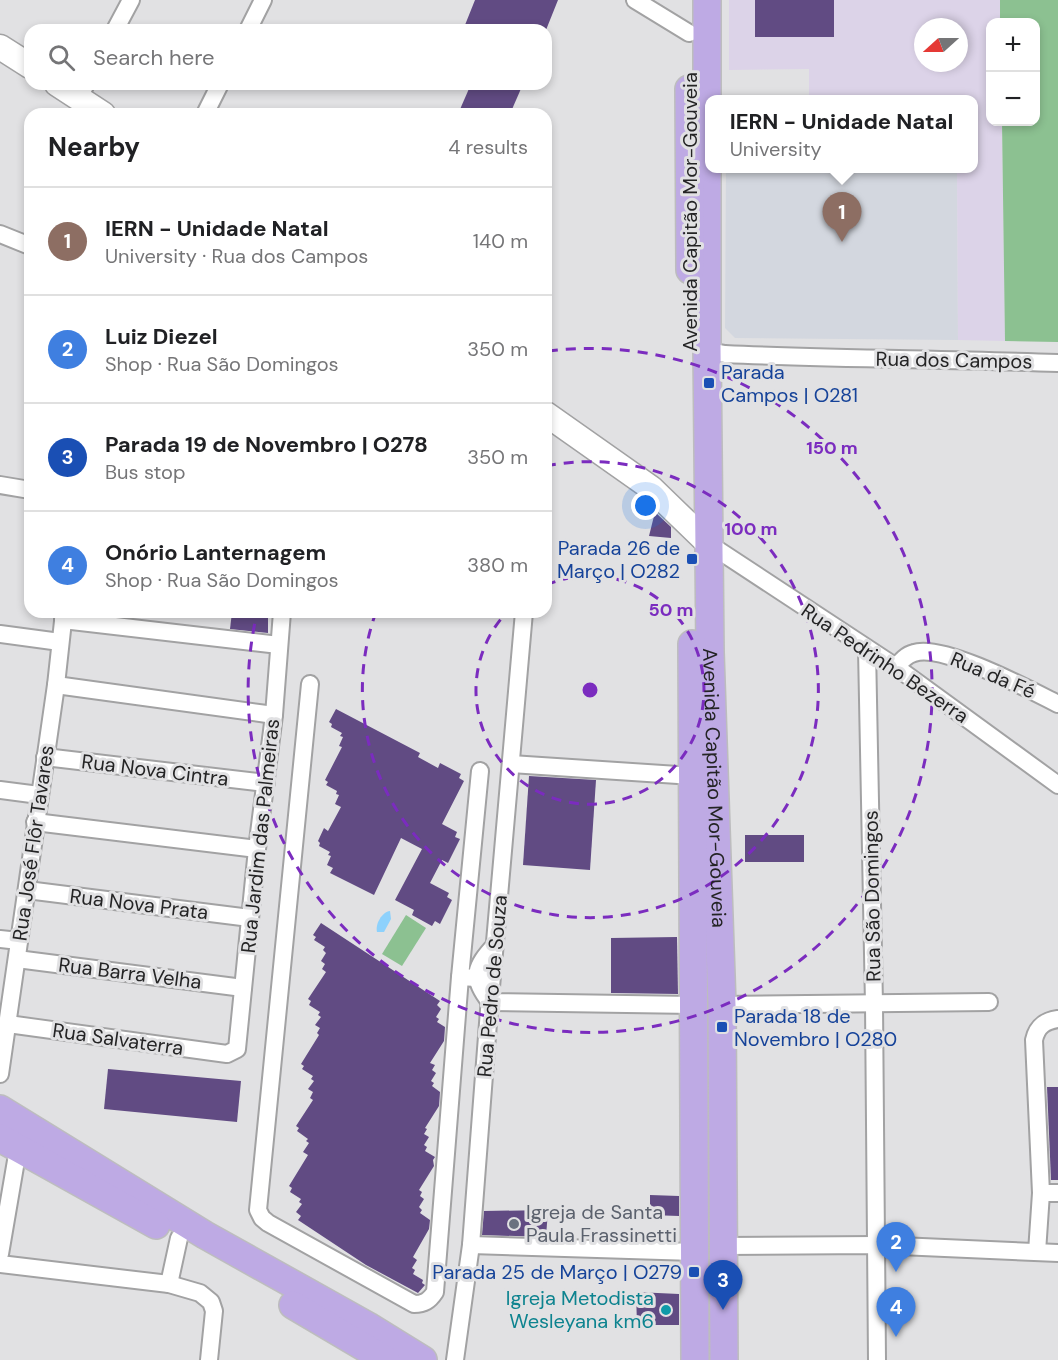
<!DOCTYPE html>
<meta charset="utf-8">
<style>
body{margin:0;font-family:"DM Sans",sans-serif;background:#f2f2f2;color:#202124}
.controls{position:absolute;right:18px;top:18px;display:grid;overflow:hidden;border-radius:12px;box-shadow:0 3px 9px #0003}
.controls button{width:54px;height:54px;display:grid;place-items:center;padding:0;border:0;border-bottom:2px solid #e0e0e0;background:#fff;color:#202124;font:30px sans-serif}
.compass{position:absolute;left:914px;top:18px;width:54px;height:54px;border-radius:50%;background:#fff;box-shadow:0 3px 9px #0003;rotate:249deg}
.you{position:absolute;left:646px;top:506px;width:21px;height:21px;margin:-15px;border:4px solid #fff;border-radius:50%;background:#1a73e8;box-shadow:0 0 0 9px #1a73e833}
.badge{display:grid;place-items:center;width:39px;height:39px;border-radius:50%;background:#b32352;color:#fff;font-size:20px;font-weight:700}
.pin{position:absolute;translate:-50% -50px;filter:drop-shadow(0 2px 3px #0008)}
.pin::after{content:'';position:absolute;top:32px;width:21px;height:18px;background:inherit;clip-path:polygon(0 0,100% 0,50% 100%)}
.popup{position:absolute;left:705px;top:95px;width:273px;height:78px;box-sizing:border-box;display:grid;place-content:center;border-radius:12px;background:#fff;filter:drop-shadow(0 2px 4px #0005);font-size:20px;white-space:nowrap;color:#757577}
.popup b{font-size:22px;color:#202124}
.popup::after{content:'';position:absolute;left:50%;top:100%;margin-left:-12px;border:12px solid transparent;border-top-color:#fff}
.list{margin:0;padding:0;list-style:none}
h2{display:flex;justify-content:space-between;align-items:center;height:78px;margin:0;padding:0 24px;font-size:26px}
h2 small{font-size:20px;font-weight:400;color:#757577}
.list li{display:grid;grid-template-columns:39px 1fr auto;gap:18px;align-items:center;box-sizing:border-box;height:108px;padding:0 24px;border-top:2px solid #e0e0e0}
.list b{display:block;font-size:22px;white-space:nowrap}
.list p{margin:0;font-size:20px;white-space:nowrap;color:#757577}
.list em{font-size:20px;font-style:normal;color:#757577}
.icon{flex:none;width:33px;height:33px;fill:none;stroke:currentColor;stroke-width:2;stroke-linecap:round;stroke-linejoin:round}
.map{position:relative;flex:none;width:1058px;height:1360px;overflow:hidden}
.search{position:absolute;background:#fff;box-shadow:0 3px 9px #0003;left:24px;top:24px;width:528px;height:66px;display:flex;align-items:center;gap:15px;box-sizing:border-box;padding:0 21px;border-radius:18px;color:#757577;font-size:22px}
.panel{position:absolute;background:#fff;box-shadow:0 3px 9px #0003;left:24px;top:108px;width:528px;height:510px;border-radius:18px}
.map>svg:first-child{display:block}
.built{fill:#d3d7df}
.medical{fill:#dcd3e8;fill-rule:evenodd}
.green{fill:#8cc191}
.water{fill:#8dd1fc}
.building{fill:#614b83}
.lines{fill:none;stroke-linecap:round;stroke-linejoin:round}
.street-casing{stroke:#a2a2a3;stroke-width:20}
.secondary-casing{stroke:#a2a2a3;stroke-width:27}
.primary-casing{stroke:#bdbdbe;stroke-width:30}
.street{stroke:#fff;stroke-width:16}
.secondary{stroke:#fff;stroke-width:24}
.primary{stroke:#beaae4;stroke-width:27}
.ring{fill:none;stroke:#7b2cbf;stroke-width:3;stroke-dasharray:10 8}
.transit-dot{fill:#1a4fb4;stroke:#e1e1e3;stroke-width:2}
.worship-dot{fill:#6b7280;stroke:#e1e1e3;stroke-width:2}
.culture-dot{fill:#0f9aa8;stroke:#e1e1e3;stroke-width:2}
.labels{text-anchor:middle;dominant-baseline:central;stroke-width:6;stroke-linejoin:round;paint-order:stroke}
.street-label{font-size:20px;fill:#242425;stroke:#e1e1e3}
.transit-label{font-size:20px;fill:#164399;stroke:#e1e1e3;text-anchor:start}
.worship-label{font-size:20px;fill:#5b616d;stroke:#e1e1e3;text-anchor:start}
.culture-label{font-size:20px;fill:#0d838f;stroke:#e1e1e3;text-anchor:end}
.centre{fill:#7b2cbf;stroke:#e1e1e3;stroke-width:3}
.ring-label{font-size:18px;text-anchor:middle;font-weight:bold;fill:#7b2cbf;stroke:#e1e1e3;stroke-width:6;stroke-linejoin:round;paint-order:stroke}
</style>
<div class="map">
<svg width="1058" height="1360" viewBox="0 0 1058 1360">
<rect width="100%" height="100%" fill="#e1e1e3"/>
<polygon class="built" points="726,169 957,169 958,340 735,338 725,328"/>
<path class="medical" d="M729 0H1000V22H990V122H1002L1005 341 958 340 957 169 974 168V100L809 99V69L729 70ZM923 27H959V63H923Z"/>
<g class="green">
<polygon points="1000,0 1058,0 1058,342 1005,341 1002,122 1036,122 1036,22 1000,22"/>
<polygon points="406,915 426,928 402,966 382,954"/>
</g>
<path class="water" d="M390 911 391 919 384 932H377C375 924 382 912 390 911Z"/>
<g class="building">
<polygon points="475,0 558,0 546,30 463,30"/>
<rect x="755" y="0" width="79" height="37"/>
<polygon points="471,84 523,84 510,114 458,114"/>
<polygon points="655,512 671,527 671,538 649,536"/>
<polygon points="232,612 268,612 268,633 230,629"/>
<polygon points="336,709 420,753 418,757 438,768 440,763 461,774 459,778 464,781 442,824 457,832 455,837 460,839 448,863 442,860 430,883 449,893 447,897 452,900 440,924 435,921 432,926 412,915 414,910 395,900 422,849 401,838 374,895 330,873 333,868 327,865 331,856 328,855 330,852 319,846 320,843 318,841 324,828 328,831 341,807 335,804 339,795 336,794 337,791 326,785 328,782 325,780 342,747 339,746 343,737 340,736 342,733 331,727 332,724 329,722"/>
<polygon points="529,776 596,780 590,870 523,865"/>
<rect x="745" y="835" width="59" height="27"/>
<polygon points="321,923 440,1001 437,1005 441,1009 436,1017 439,1019 437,1022 445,1027 444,1041 430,1063 435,1065 432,1070 436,1073 431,1081 434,1083 432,1086 440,1092 439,1106 425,1128 427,1129 424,1134 429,1137 424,1145 427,1147 425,1151 435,1157 433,1160 434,1166 419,1190 422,1192 420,1196 424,1199 419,1207 422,1210 420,1213 430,1220 429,1229 413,1257 417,1260 412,1268 415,1270 413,1274 423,1280 422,1283 425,1285 418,1293 366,1265 298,1220 301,1216 296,1212 302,1204 299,1202 301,1199 290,1192 292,1188 289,1186 308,1155 303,1152 309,1143 306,1141 308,1139 297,1131 299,1128 296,1126 313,1100 310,1098 313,1092 308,1089 314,1081 311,1079 313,1076 302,1069 304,1066 301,1064 319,1035 317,1033 320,1028 315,1025 321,1017 318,1015 320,1012 309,1005 311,1001 308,999 326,972 322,969 325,964 321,961 326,953 323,950 325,947 314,940 316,937 313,935"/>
<polygon points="677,937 678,994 611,993 611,938"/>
<polygon points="108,1069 241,1081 237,1122 104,1109"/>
<polygon points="1047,1087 1058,1087 1058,1180 1051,1180"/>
<polygon points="650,1195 679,1196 679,1216 650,1215"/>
<polygon points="548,1210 546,1237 482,1235 484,1211"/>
<polygon points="636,1292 679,1294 679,1325 637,1325"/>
</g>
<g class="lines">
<g class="street-casing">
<g id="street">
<polyline points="635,0 689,33"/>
<polyline points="115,30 131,0"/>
<polyline points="248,30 263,0"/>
<polyline points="79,98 86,84"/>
<polyline points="205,114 220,84"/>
<polyline points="0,234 30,246"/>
<path d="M707 347 714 352 725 354C836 359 947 359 1058 363"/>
<polyline points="0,485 30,490"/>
<polyline points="709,544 896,667 1058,785"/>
<polyline points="63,620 279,645"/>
<polyline points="0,634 60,642"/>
<polyline points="867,649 874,1004 877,1360"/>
<path d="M896 667C901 661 906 655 914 653 942 643 1030 690 1058 704"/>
<path d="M310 684 258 1210 262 1218 268 1223 414 1304C424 1304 429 1301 435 1292L460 977 476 978"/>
<polyline points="56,685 274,715"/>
<polyline points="45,757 266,783"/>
<polyline points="511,764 693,776"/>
<polyline points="0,790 39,795"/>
<polyline points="35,822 257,849"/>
<polyline points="27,890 250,918"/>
<polyline points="0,939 19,941"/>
<path d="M495 945C475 967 470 977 490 1002L694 1005"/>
<polyline points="17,959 243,988"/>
<polyline points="460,977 480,771"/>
<polyline points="722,1005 989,1002"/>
<polyline points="8,1024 227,1054 237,1049 257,849 274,715 282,612"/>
<polyline points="0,1074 56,685 64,612"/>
<polyline points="1041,1193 1058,1193"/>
<polyline points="471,1245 694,1252"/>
<polyline points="723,1246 877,1245 1058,1253"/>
<path d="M1037 1252 1041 1193 1034 1040C1037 1026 1045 1021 1058 1019"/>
<polyline points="0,1254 18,1149"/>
<polyline points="0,1264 169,1284 200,1293 211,1302 214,1311 209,1360"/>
<polyline points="169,1284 179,1238"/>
<polyline points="455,1360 471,1245 489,1010 524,612"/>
</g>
</g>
<g class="secondary-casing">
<g id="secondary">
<polyline points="0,47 30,66"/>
<polyline points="57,84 103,114"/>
<polyline points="546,414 651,488 709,544"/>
</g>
</g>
<g class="primary-casing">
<g id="primary">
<path id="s1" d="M707 0V347L710 652 722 1005 724 1360"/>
<polyline points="689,89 690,270"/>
<polyline points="692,644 695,1360"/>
<polyline points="0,1109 205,1235 368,1326 423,1360"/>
<polyline points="0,1138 156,1225"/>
<polyline points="293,1305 386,1360"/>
</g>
</g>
<use href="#street" class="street"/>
<use href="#secondary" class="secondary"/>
<use href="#primary" class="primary"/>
</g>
<g class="ring">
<path d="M546 585A114 114 0 1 1 507 612"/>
<path d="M546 466A228 228 0 1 1 376 612"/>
<path d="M548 351A342 342 0 1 1 257 613"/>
</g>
<g class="transit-dot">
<rect x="703" y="377" width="12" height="12" rx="3"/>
<rect x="686" y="553" width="12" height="12" rx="3"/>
<rect x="716" y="1021" width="12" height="12" rx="3"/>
<rect x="688" y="1266" width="12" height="12" rx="3"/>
</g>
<circle class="worship-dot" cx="514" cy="1224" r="6"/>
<circle class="culture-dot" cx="666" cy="1310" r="6"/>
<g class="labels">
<g class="street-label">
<text transform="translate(690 212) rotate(-90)">Avenida Capitão Mor-Gouveia</text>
<text transform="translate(954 360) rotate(1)">Rua dos Campos</text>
<text transform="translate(885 663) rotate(34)">Rua Pedrinho Bezerra</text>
<text transform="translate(993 675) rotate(23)">Rua da Fé</text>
<text transform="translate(155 770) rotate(7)">Rua Nova Cintra</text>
<text stroke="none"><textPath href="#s1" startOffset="788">Avenida Capitão Mor-Gouveia</textPath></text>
<text transform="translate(260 836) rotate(-84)">Rua Jardim das Palmeiras</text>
<text transform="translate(33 843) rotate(-82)">Rua José Flôr Tavares</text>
<text transform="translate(872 896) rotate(-91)">Rua São Domingos</text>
<text transform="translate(139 904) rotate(7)">Rua Nova Prata</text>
<text transform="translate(130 973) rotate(7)">Rua Barra Velha</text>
<text transform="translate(492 986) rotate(-85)">Rua Pedro de Souza</text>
<text transform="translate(118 1039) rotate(8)">Rua Salvaterra</text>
</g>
<g class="transit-label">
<text x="721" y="372">Parada<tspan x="721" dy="23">Campos | O281</tspan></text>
<text x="680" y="548" text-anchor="end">Parada 26 de<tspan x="680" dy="23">Março | O282</tspan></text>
<text x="734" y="1016">Parada 18 de<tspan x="734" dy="23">Novembro | O280</tspan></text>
<text x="682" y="1272" text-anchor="end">Parada 25 de Março | O279</text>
</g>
<g class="worship-label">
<text x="526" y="1212">Igreja de Santa<tspan x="526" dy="23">Paula Frassinetti</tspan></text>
</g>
<g class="culture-label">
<text x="654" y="1298">Igreja Metodista<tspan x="654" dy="23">Wesleyana km6</tspan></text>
</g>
</g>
<circle cx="590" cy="690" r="9" class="centre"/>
<g class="ring-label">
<text x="832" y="454">150 m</text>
<text x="751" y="535">100 m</text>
<text x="671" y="616">50 m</text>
</g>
</svg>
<div class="controls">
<button>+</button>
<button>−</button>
</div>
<svg class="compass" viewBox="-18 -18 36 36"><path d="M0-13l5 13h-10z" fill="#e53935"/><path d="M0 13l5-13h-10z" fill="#757577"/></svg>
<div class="you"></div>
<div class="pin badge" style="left:842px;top:242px;background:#8d6e63">1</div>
<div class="popup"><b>IERN - Unidade Natal</b>University</div>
<div class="pin badge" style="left:896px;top:1272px;background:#3f7fe0">2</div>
<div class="pin badge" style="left:723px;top:1310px;background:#1a4fb4">3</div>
<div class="pin badge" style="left:896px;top:1337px;background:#3f7fe0">4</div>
<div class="search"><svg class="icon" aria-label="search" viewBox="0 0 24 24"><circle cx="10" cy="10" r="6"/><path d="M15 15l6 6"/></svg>Search here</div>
<section class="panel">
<h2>Nearby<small>4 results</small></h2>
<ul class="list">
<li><span class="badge" style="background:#8d6e63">1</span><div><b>IERN - Unidade Natal</b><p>University · Rua dos Campos</p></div><em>140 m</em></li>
<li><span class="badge" style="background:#3f7fe0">2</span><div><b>Luiz Diezel</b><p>Shop · Rua São Domingos</p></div><em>350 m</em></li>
<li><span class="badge" style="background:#1a4fb4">3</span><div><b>Parada 19 de Novembro | O278</b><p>Bus stop</p></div><em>350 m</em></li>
<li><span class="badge" style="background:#3f7fe0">4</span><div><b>Onório Lanternagem</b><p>Shop · Rua São Domingos</p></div><em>380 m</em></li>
</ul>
</section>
</div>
